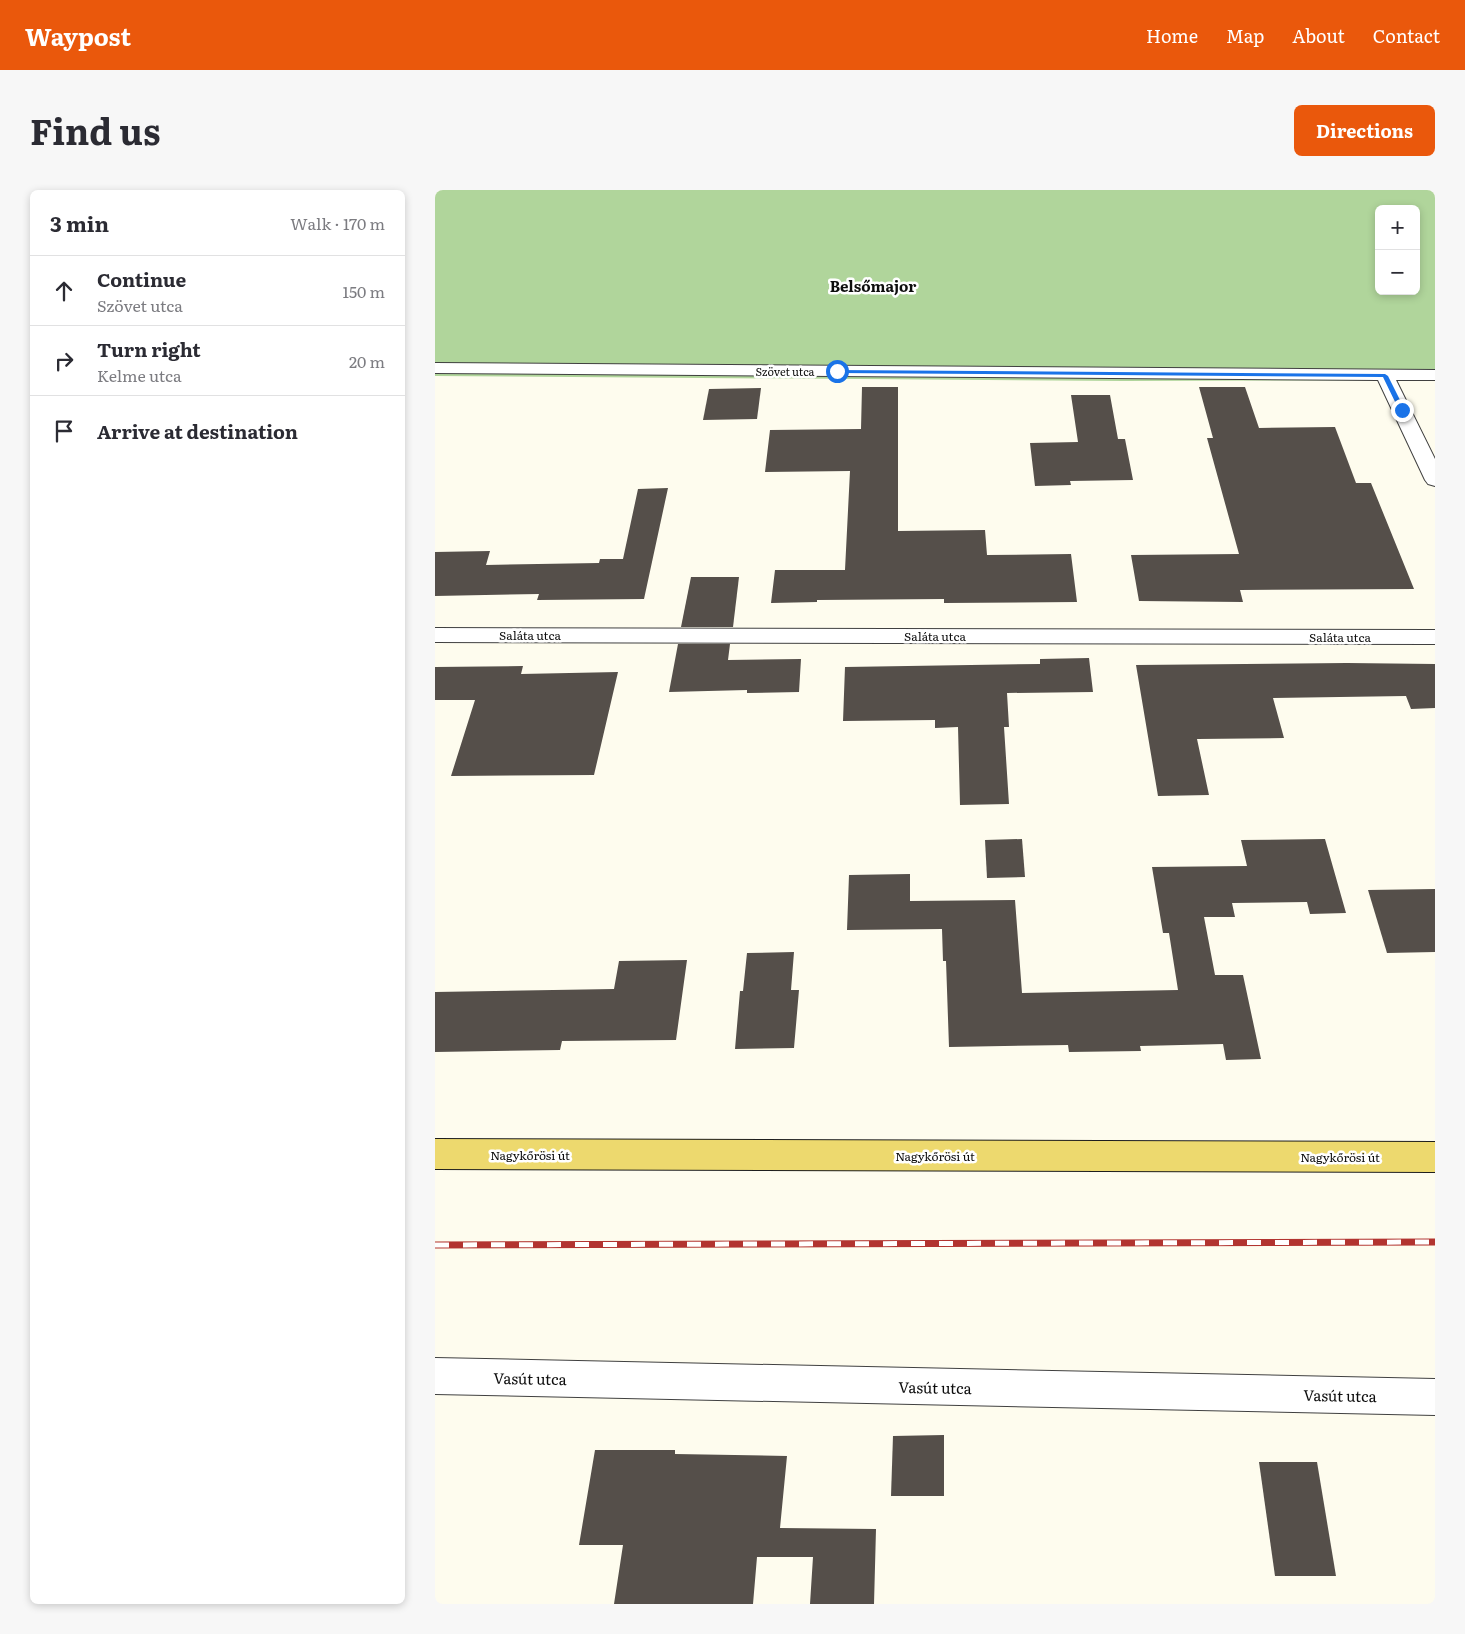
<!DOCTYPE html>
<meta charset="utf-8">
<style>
body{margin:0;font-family:Literata,serif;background:#f7f7f7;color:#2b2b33}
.controls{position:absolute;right:15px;top:15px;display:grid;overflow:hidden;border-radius:8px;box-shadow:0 2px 8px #0003}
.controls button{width:45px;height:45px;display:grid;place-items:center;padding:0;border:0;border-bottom:1px solid #e1e1e2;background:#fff;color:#2b2b33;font:25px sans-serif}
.stop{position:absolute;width:15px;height:15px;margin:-11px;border:4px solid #1a73e8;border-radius:50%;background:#fff}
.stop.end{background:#1a73e8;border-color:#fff;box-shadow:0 1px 5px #0008}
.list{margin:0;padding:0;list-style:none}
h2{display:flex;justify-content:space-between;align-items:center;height:65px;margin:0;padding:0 20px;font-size:21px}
h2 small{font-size:16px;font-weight:400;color:#7c7c81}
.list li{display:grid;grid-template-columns:32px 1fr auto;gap:15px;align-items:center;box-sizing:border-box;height:70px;padding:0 20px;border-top:1px solid #e1e1e2}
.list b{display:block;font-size:19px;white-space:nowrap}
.list p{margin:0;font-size:16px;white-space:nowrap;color:#7c7c81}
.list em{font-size:16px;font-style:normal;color:#7c7c81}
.icon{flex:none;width:28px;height:28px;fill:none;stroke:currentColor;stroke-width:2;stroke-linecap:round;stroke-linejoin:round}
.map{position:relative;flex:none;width:1000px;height:1414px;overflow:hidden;border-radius:8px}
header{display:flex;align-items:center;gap:30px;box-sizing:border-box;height:70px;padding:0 25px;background:#ea580c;color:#fff}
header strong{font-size:24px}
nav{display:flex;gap:28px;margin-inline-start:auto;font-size:18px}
.intro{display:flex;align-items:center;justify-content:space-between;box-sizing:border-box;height:120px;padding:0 30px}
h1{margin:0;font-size:35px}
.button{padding:12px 22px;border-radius:8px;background:#ea580c;color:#fff;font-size:18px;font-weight:700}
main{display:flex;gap:30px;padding:0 30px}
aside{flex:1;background:#fff;border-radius:8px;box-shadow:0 2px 8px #0003}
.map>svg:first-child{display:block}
.forest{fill:#b0d59b;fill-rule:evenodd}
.building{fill:#554f4a}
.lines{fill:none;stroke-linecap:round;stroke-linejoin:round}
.minor-casing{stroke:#404040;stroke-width:2}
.major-casing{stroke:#1e1e1e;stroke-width:2}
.minor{fill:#fff;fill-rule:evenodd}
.major{fill:#edd96e;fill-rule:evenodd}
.rail-casing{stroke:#b23430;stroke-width:7}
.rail{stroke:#fff;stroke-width:5;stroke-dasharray:14;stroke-linecap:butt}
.route{fill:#1a73e8}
.labels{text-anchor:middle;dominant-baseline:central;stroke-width:5;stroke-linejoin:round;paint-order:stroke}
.far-street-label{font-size:11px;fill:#0d0d0d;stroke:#fff}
.street-label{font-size:12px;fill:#0d0d0d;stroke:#fff}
.far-district-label{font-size:15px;font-weight:bold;fill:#0d0d0d;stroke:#fff}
.near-street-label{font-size:15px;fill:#0d0d0d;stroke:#fff}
</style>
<header>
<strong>Waypost</strong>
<nav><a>Home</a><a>Map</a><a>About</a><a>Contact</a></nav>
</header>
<div class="intro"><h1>Find us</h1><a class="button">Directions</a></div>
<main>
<aside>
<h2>3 min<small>Walk · 170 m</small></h2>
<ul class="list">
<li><svg class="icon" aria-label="ahead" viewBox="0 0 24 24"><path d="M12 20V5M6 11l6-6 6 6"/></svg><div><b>Continue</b><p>Szövet utca</p></div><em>150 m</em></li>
<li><svg class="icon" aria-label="right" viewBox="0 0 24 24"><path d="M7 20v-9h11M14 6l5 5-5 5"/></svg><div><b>Turn right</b><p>Kelme utca</p></div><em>20 m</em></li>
<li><svg class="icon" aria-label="arrive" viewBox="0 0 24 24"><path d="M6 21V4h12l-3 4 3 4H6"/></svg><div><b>Arrive at destination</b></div></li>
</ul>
</aside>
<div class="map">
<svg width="1000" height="1414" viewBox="0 0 1000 1414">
<rect width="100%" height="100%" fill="#fefcee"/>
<path class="forest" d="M0 0H1000V190L689 191 0 186ZM944 19H981V101H944Z"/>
<g class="building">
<polygon points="427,197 463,197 463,341 550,340 552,365 636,364 642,412 509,413 509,409 382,410 382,412 336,413 340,380 410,380 415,281 330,282 335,240 426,239"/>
<polygon points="764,197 810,197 824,238 900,237 921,293 936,293 979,399 805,400 808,412 704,411 696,365 804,364 772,248 778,248"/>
<polygon points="326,198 322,229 268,230 274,199"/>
<polygon points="636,205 675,205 683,249 690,249 698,290 635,291 636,295 600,296 595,253 643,252"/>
<polygon points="233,298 209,409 102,410 104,404 0,406 0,362 55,361 51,375 164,373 165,369 188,369 203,299"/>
<polygon points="256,387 304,387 298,437 246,437"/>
<polygon points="243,454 295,454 293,470 366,469 364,502 312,503 312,500 234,502"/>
<polygon points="654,468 658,502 572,503 574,537 569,537 574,614 525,615 523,537 500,538 500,530 408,531 410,477 605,474 605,469"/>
<polygon points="912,473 1000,474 1000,518 976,519 971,506 838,508 849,548 762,549 774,605 723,606 701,475"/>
<polygon points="88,476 86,484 183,482 159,585 16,586 40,510 0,510 0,477"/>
<polygon points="587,649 590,687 552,688 550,650"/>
<polygon points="890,649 911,723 875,724 872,712 797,713 800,727 769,727 780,785 808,785 826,869 791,870 788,854 705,856 706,861 634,862 633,855 514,857 511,771 508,771 507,739 412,740 414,685 475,684 475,711 580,710 587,803 743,800 734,743 728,743 717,677 812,676 806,650"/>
<polygon points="1000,699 1000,762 952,763 933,700"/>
<polygon points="359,762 356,800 364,800 359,858 300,859 305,801 308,801 312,763"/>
<polygon points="252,770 241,850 127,851 125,860 0,862 0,802 179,799 184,771"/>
<polygon points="509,1245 509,1306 456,1306 458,1246"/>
<polygon points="160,1260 240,1260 240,1264 352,1266 345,1338 441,1339 439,1414 375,1414 378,1367 322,1367 318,1414 179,1414 188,1355 144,1355"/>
<polygon points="824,1272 882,1272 901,1386 840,1386"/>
</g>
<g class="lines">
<g class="minor-casing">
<g id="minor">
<polygon points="0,173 1000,180 1000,190 961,190 1000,269 1000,296 993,294 990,290 943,190 0,183"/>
<polygon points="0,438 1000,440 1000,454 0,452"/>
<polygon points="0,1168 1000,1189 1000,1225 0,1204"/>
</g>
</g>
<g class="major-casing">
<polygon id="major" points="0,949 1000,952 1000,982 0,979"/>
</g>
<use href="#minor" class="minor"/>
<use href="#major" class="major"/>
<g class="rail-casing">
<polyline id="rail" points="0,1055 1000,1052"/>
</g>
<use href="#rail" class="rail"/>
</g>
<polygon class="route" points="400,180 950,184 953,186 970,220 967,222 964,220 948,187 402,183"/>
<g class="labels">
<g class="far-street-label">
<text x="350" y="181">Szövet utca</text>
</g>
<g class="street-label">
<text x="95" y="445">Saláta utca</text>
<text x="500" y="446">Saláta utca</text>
<text x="905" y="447">Saláta utca</text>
<text x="95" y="965">Nagykőrösi út</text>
<text x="500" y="966">Nagykőrösi út</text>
<text x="905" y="967">Nagykőrösi út</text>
</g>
<g class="far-district-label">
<text x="438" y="95">Belsőmajor</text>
</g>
<g class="near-street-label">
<text transform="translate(95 1188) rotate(1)">Vasút utca</text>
<text transform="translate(500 1197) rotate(1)">Vasút utca</text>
<text transform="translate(905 1205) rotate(1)">Vasút utca</text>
</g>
</g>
</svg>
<div class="controls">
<button>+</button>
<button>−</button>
</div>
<div class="stop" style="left:402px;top:181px"></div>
<div class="stop end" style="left:967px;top:220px"></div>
</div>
</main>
